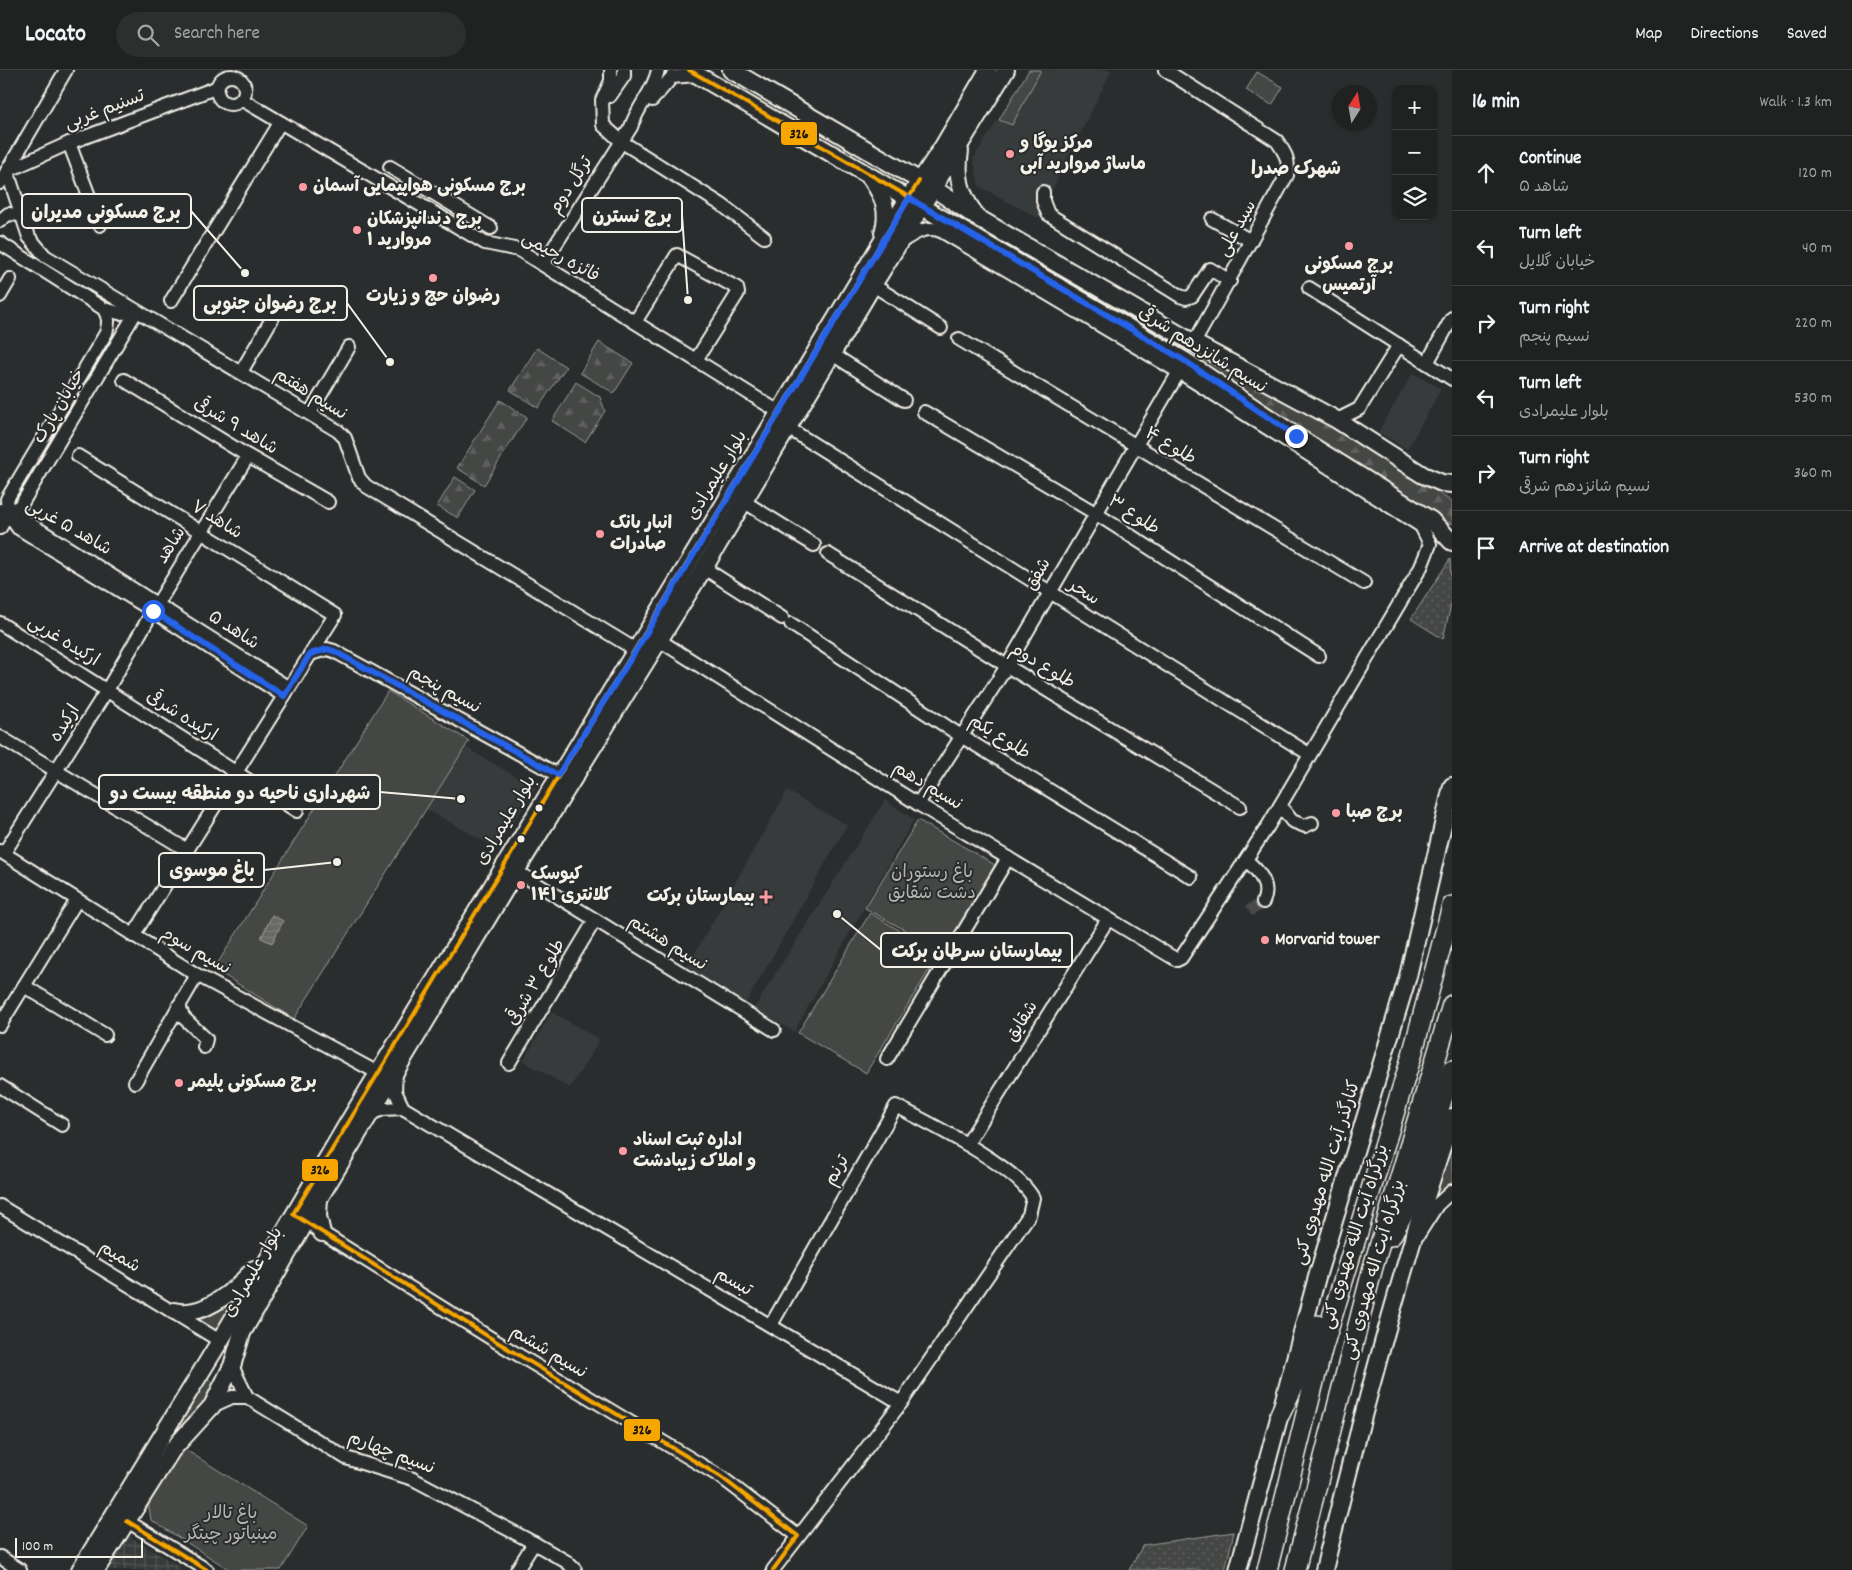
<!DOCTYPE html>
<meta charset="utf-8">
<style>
body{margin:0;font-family:Dekko,"Playpen Sans Arabic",sans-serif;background:#2d2f2f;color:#f1f3f6}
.controls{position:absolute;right:15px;top:15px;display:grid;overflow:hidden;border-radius:10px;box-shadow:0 1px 4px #0004}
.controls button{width:45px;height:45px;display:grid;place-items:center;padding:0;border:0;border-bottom:1px solid #3d3f40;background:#202222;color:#f1f3f6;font:25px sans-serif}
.compass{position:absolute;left:1332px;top:15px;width:45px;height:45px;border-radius:50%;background:#202222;box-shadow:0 1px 4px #0004;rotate:11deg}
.scale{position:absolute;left:15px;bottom:12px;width:128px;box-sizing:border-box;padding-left:5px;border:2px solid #f4f1e8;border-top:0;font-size:14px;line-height:18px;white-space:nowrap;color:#f4f1e8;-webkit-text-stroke:4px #2a2d2e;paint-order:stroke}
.stop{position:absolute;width:15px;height:15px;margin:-11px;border:4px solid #2563eb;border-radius:50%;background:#fff}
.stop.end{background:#2563eb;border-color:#fff;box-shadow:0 1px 5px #0008}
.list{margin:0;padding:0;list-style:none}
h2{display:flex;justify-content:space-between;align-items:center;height:65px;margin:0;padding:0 20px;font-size:21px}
h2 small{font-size:16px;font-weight:400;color:#a2a4a5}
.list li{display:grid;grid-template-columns:32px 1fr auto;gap:15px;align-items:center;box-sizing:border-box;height:75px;padding:0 20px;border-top:1px solid #3d3f40}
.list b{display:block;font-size:19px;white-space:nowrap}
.list p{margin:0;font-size:16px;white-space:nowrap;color:#a2a4a5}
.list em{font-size:16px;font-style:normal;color:#a2a4a5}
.icon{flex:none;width:28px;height:28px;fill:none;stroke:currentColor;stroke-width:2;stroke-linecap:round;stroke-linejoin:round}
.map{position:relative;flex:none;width:1452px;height:1500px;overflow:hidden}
header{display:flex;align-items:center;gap:30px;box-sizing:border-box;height:70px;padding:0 25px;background:#202222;border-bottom:1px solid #3d3f40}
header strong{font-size:24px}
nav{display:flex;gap:28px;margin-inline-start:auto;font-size:18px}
.search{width:350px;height:45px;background:#2d2f2f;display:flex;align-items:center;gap:12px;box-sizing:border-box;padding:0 18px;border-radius:28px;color:#a2a4a5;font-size:19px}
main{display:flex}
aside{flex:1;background:#202222}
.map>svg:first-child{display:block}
.built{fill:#373a3a}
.industrial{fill:url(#industrial-grid)}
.green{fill:#444645;stroke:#9c9c96}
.forest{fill:url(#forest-firs);stroke:#9c9c96}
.park{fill:url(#park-dots);stroke:#9c9c96}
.water{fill:url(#water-rules);stroke:#9f9f9a}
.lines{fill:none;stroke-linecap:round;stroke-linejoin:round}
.minor-tunnel{stroke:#484a4a;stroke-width:12;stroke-dasharray:12 6;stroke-linecap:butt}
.minor-casing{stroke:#f4f1e8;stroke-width:16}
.major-casing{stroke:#f4f1e8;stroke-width:20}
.highway-casing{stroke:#f4f1e8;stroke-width:22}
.minor{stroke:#2a2d2e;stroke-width:12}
.major{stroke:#2a2d2e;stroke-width:16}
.highway{stroke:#2a2d2e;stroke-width:19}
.bus-1-casing{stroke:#2a2d2e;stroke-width:8}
.bus-1{stroke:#f7a600;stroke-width:4}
.route{stroke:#2563eb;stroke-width:6}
.poi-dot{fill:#ff9aa2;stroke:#2a2d2e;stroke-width:2}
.bus-dot{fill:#f4f1e8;stroke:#2a2d2e;stroke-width:2}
.labels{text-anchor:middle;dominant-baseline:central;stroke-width:4;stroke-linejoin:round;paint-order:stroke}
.street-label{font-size:18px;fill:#f4f1e8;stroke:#2a2d2e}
.poi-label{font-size:18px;font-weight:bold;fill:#f4f1e8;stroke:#2a2d2e;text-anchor:start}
.park-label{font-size:18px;fill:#b6b5af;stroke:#2a2d2e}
.neighbourhood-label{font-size:19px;font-weight:bold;fill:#f4f1e8;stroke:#2a2d2e}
.leader{fill:none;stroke:#f4f1e8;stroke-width:2}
.callout-dot{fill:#f4f1e8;stroke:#2a2d2e;stroke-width:2}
.callout{fill:#2a2d2e;stroke:#f4f1e8;stroke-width:2}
.callout-label{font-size:19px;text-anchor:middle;font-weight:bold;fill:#f4f1e8}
.line-badge{stroke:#2a2d2e;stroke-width:2}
.pale-badge-label{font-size:14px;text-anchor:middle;font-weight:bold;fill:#111}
</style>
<header>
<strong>Locato</strong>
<div class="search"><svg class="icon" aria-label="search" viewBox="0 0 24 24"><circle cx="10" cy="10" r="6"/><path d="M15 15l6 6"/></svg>Search here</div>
<nav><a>Map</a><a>Directions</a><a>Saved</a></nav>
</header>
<main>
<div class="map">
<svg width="1452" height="1500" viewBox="0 0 1452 1500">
<defs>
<pattern id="industrial-grid" width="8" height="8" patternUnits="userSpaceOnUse" patternTransform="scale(1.25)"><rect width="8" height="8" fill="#373a3a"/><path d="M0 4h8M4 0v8" fill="none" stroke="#555756"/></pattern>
<pattern id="forest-firs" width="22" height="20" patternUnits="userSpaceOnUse" patternTransform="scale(1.25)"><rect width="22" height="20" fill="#444645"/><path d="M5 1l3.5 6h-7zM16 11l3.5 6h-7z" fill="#606160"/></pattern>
<pattern id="park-dots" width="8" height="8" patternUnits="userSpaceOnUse" patternTransform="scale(1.25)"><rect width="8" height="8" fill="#444645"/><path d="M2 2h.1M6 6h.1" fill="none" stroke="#606160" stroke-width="1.8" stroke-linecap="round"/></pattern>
<pattern id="water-rules" width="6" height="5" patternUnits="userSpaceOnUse" patternTransform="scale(1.25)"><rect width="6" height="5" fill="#676866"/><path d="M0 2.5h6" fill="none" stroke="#7d7e7c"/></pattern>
</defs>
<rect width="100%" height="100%" fill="#2a2d2e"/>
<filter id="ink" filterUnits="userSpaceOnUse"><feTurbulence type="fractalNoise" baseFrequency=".02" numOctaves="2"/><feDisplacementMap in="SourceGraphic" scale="10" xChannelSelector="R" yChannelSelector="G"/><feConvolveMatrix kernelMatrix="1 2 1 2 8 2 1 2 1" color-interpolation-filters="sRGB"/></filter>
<g filter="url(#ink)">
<g class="built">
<polygon points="1029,0 1112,0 1038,148 979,116 973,89"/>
<polygon points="1413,303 1441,319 1407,379 1378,362"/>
<polygon points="465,677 536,718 496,778 426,739"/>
<polygon points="787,721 847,755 746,933 686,899"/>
<polygon points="885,730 914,749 794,962 754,938"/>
<polygon points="552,942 600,970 570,1018 523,991"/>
</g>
<polygon class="industrial" points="129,1466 185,1500 108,1500"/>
<g class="green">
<polygon points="1029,0 1041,0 1012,55 999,50"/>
<polygon points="1257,2 1283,17 1272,35 1246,20"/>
<polygon points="388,621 469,671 294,949 214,899"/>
<polygon points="918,750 995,795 943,881 865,838"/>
<polygon points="870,843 939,884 866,1003 798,963"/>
<polygon points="1452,1057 1452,1117 1426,1146"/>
<polygon points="249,1211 218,1262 195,1248"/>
<polygon points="208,1309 218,1315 216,1329 186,1351 166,1371 202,1312"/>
<polygon points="181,1377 308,1456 281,1500 230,1500 151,1450 148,1431"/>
</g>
<g class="forest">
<path d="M1172 267C1268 319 1363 370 1452 432V454L1436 447 1326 378 1170 272Z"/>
<polygon points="599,272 633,293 614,323 580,303"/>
<polygon points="537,278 566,297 538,338 510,320"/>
<polygon points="576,312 600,327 605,341 585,372 552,351"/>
<polygon points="500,330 527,347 484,415 457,398"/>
<polygon points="455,407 475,420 458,448 437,436"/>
</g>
<g class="park">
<polygon points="1450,489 1452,530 1443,569 1411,549"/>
<polygon points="1234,1462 1225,1500 1129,1500 1143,1475"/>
</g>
<polygon class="water" points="272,845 283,851 272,873 261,868"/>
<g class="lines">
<polyline class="minor-tunnel" points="1249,841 1263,832"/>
<g class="minor-casing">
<g id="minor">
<polyline points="611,0 611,11 602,30 603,55 622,72 722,135 764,167"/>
<path d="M1165 0 1277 71C1285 83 1290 90 1287 105L1194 273"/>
<circle cx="231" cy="20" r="14"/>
<polyline points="610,26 624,6 624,0"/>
<polyline points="241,29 485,173 519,180 779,342"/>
<polyline points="652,30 672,7 697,5"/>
<polyline points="69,73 100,155"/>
<polyline points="390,97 491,158"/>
<polyline points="7,101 29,167 45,186 338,361 345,368 359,408 366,416 636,580"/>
<polyline points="7,101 69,73 218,17"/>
<polyline points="0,113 66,0"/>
<polyline points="1043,122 1043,131 1048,144 1180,226 1186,228 1192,226 1210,199 1230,211"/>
<polyline points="1212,149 1251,171"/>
<polyline points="0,151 8,144 21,145"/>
<polyline points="0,173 104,239 119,243 136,242"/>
<path d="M543 194 631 57C637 37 654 21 658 0"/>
<polyline points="873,215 941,258"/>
<polyline points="1309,218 1452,309"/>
<polyline points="0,226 10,209"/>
<polyline points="171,231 280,53"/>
<polyline points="635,252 677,185 737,218 738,223 696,290"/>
<polyline points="959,269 1364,513"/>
<polyline points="832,284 904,330"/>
<polyline points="1427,293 1452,248"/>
<polyline points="241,302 280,235"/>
<polyline points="124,310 248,386 328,432"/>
<polyline points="924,342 1095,443 1319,586"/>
<polyline points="310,343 349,277"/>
<polyline points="1337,350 1359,339 1399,275"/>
<polyline points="788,358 1309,684"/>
<polyline points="78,386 335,545 133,866"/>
<polyline points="743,431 814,475"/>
<polyline points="0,440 24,450 289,618"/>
<polyline points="8,444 18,458 153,541 284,626"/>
<path d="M8 444 7 429 106 263C109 253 109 248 104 239"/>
<polyline points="0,458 8,444 21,435 136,242"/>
<polyline points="828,484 1007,596 1240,737"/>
<polyline points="704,498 782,548"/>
<polyline points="158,533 248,386"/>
<polyline points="0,553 297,741"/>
<polyline points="791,554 961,666 1191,807"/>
<path d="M659 570 918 734 1177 890 1181 888 1268 756 1421 497 1430 474 1421 456 1179 302 943 162C927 154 915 163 901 172"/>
<polyline points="310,584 327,579 334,581 558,705"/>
<polyline points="0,667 187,780"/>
<polyline points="918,734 1007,596 1183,295"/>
<polyline points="1280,736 1292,751 1305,756 1312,753"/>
<polyline points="0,781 197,905 378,1003"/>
<polyline points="4,783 107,620 153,541"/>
<path d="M1246 790C1258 800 1271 815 1263 832"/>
<polyline points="516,801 774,960"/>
<polyline points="24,916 105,965"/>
<polyline points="179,935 183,947 206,969 204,977"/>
<polyline points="0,955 77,830"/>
<polyline points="887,989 1008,788"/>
<polyline points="509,993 595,850"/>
<polyline points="396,1001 395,1021 403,1038 901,1333"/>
<polyline points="135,1012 197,905"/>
<polyline points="0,1016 62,1055"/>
<polyline points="370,1044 383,1039 403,1038"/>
<polyline points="967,1074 1108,849"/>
<polyline points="0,1136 220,1271"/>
<polyline points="316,1159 497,1272 721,1407 798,1466"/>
<polyline points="1418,1165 1437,1135 1452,1121"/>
<path d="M771 1255 896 1036C930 1054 1016 1096 1033 1128L1029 1145 901 1333 773 1500"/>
<polyline points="232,1296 247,1327 346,1388 413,1409 534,1473 567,1492 575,1500"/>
<polyline points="212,1336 232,1327 247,1327"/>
<polyline points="127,1451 207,1500"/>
<polyline points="0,1487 20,1500"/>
<polyline points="517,1500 534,1473"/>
</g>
</g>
<g class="major-casing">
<g id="major">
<polyline points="689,0 1185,291 1296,366 1431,450 1452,472"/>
<polyline points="731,0 939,122 978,148 1194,273 1337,350 1423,405 1442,413 1452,414"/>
<path d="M960 81C956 105 960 124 975 144"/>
<path d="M870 107C883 126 890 140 883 163"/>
<polyline points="319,1128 318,1146 322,1163"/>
<path d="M174 1241C204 1248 235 1220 254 1199"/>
<polyline points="80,1500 220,1271 349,1051 636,580 903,137 942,78 988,0"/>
<polyline points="96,1500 172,1380 212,1336 232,1296 242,1263 320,1127 516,801 704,498 873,215 1006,0"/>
<polyline points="1238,1500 1317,1207 1408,906 1452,716"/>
<path d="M1324 1500C1361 1347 1402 1196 1452 1047"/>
</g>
</g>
<g class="highway-casing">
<g id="highway">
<polyline points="1391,1166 1405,1140 1452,1000"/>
<polyline points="1280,1344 1304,1294 1317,1255"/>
<polyline points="1267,1500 1322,1280 1412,985 1452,836"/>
<polyline points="1295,1500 1373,1197 1452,935"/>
</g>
</g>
<use href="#minor" class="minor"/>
<use href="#major" class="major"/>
<use href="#highway" class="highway"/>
<g class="bus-1-casing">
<g id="bus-1">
<polyline points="689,0 909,127"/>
<polyline points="127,1451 207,1500"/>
<polyline points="773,1500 798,1466 721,1407 497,1272 293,1144 919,111"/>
</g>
</g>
<use href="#bus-1" class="bus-1"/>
</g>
</g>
<g class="lines" filter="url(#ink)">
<polyline class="route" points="153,541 284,626 310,584 327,579 334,581 558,705 636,580 909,128 1185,291 1296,366"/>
</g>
<g class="poi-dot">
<circle cx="1010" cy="84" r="5"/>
<circle cx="303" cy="117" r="5"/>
<circle cx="357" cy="160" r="5"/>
<circle cx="1349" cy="176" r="5"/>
<circle cx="433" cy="208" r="5"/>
<circle cx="600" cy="464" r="5"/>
<circle cx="1336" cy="743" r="5"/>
<circle cx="521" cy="815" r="5"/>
<path d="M763.5 819.5h5v5h5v5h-5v5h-5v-5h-5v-5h5z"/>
<circle cx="1265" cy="870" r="5"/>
<circle cx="179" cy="1013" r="5"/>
<circle cx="623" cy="1081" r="5"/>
</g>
<g class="bus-dot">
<circle cx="539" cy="738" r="4.5"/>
<circle cx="521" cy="769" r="4.5"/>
</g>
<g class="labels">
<g class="street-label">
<text transform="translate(105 41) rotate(-21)">تسنیم غربی</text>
<text transform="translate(572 116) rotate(-57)">ترگل دوم</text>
<text transform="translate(1238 159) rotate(-61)">سید علی</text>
<text transform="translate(560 188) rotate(29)">فائزه رحیمی</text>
<text transform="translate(1202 281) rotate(32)">نسیم شانزدهم شرقی</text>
<text transform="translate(310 325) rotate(32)">نسیم هفتم</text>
<text transform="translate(60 337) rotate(-59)">خیابان پارک</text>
<text transform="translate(235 357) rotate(31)">شاهد ۹ شرقی</text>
<text transform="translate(1170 377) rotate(31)">طلوع ۴</text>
<text transform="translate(718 406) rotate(-59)">بلوار علیمرادی</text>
<text transform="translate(1133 446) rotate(33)">طلوع ۳</text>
<text transform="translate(216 451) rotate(32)">شاهد ۷</text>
<text transform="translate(68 458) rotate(30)">شاهد ۵ غربی</text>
<text transform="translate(172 476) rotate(-58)">شاهد</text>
<text transform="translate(1039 505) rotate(-60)">شفق</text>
<text transform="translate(1083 523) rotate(32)">سحر</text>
<text transform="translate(233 561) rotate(33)">شاهد ۵</text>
<text transform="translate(63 572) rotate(32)">ارکیده غربی</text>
<text transform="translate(1042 597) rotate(31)">طلوع دوم</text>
<text transform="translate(444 621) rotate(29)">نسیم پنجم</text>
<text transform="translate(181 647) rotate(32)">ارکیده شرقی</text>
<text transform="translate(66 654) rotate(-58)">ارکیده</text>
<text transform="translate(999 668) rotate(32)">طلوع یکم</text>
<text transform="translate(927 717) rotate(31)">نسیم دهم</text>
<text transform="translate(507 751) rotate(-59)">بلوار علیمرادی</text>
<text transform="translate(667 874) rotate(32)">نسیم هشتم</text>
<text transform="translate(195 882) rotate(30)">نسیم سوم</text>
<text transform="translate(537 913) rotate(-59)">طلوع ۳ شرقی</text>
<text transform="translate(1023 952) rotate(-58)">شقایق</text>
<text transform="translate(838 1101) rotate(-60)">ترنم</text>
<text transform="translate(1328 1103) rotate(-73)">کنارگذر آیت الله مهدوی کنی</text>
<text transform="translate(1356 1167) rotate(-73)">بزرگراه آیت الله مهدوی کنی</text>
<text transform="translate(119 1188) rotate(31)">شمیم</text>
<text transform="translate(1375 1200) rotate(-74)">بزرگراه آیت اله مهدوی کنی</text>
<text transform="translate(254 1203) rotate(-60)">بلوار علیمرادی</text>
<text transform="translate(733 1213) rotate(30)">تبسم</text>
<text transform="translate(548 1283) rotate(31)">نسیم ششم</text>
<text transform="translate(391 1384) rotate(21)">نسیم چهارم</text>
</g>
<g class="poi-label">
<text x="1020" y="74">مرکز یوگا و<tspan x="1020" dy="21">ماساژ مروارید آبی</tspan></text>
<text x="313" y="117">برج مسکونی هواپیمایی آسمان</text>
<text x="367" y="150">برج دندانپزشکان<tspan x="367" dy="21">مروارید ۱</tspan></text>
<text x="1349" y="195" text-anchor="middle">برج مسکونی<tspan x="1349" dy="21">آرتمیس</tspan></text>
<text x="433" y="227" text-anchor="middle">رضوان حج و زیارت</text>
<text x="610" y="454">انبار بانک<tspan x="610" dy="21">صادرات</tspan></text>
<text x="1346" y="743">برج صبا</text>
<text x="531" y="805">کیوسک<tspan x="531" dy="21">کلانتری ۱۴۱</tspan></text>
<text x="755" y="827" text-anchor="end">بیمارستان برکت</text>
<text x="1275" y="870">Morvarid tower</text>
<text x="189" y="1013">برج مسکونی پلیمر</text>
<text x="633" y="1071">اداره ثبت اسناد<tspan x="633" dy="21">و املاک زیبادشت</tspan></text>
</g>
<g class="park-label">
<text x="932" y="803">باغ رستوران<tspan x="932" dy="21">دشت شقایق</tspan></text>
<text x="231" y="1444">باغ تالار<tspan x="231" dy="21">مینیاتور چیتگر</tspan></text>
</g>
<g class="neighbourhood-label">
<text x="1296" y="100">شهرک صدرا</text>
</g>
</g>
<path class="leader" d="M245 203L191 141M688 230L682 145M390 292L347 233M461 729L380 722M337 792L264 800M837 844L881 880"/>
<g class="callout-dot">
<circle cx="245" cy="203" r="5"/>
<circle cx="688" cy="230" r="5"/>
<circle cx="390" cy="292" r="5"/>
<circle cx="461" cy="729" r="5"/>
<circle cx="337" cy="792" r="5"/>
<circle cx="837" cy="844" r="5"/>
</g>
<g class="callout">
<rect x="22" y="124" width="169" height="34" rx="5"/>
<rect x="582" y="128" width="100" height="34" rx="5"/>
<rect x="194" y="216" width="153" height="34" rx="5"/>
<rect x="99" y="705" width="281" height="34" rx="5"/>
<rect x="159" y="783" width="105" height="34" rx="5"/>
<rect x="881" y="863" width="191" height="34" rx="5"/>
</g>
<g class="callout-label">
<text x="106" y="148">برج مسکونی مدیران</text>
<text x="632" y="152">برج نسترن</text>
<text x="270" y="239">برج رضوان جنوبی</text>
<text x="240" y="729">شهرداری ناحیه دو منطقه بیست دو</text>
<text x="212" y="806">باغ موسوی</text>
<text x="977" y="887">بیمارستان سرطان برکت</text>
</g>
<g class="line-badge">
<rect x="780" y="51" width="38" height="25" rx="5" fill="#f7a600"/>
<rect x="301" y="1088" width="38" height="24" rx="5" fill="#f7a600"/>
<rect x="623" y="1348" width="38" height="24" rx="5" fill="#f7a600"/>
</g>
<g class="pale-badge-label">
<text x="799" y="68">326</text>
<text x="320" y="1104">326</text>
<text x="642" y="1364">326</text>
</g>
</svg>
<div class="controls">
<button>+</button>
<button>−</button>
<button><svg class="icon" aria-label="layers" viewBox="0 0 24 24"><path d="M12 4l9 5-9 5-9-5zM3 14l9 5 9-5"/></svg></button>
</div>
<svg class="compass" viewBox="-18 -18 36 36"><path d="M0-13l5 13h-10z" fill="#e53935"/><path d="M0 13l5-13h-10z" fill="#a2a4a5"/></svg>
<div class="scale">100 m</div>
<div class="stop" style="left:153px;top:541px"></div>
<div class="stop end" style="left:1296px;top:366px"></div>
</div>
<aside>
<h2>16 min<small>Walk · 1.3 km</small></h2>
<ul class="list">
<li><svg class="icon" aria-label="ahead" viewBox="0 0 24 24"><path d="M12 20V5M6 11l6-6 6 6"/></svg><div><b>Continue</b><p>شاهد ۵</p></div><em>120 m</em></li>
<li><svg class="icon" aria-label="left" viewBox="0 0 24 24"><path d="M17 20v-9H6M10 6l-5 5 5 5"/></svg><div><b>Turn left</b><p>خیابان گلایل</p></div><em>40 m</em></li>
<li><svg class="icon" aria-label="right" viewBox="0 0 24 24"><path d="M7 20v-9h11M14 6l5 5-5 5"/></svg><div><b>Turn right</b><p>نسیم پنجم</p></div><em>220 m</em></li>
<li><svg class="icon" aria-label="left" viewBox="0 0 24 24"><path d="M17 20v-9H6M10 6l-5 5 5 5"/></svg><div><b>Turn left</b><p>بلوار علیمرادی</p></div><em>530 m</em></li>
<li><svg class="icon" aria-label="right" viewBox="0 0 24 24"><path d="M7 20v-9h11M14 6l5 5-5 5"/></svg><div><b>Turn right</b><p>نسیم شانزدهم شرقی</p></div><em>360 m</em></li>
<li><svg class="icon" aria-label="arrive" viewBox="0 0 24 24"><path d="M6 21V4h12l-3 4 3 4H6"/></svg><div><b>Arrive at destination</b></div></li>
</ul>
</aside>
</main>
